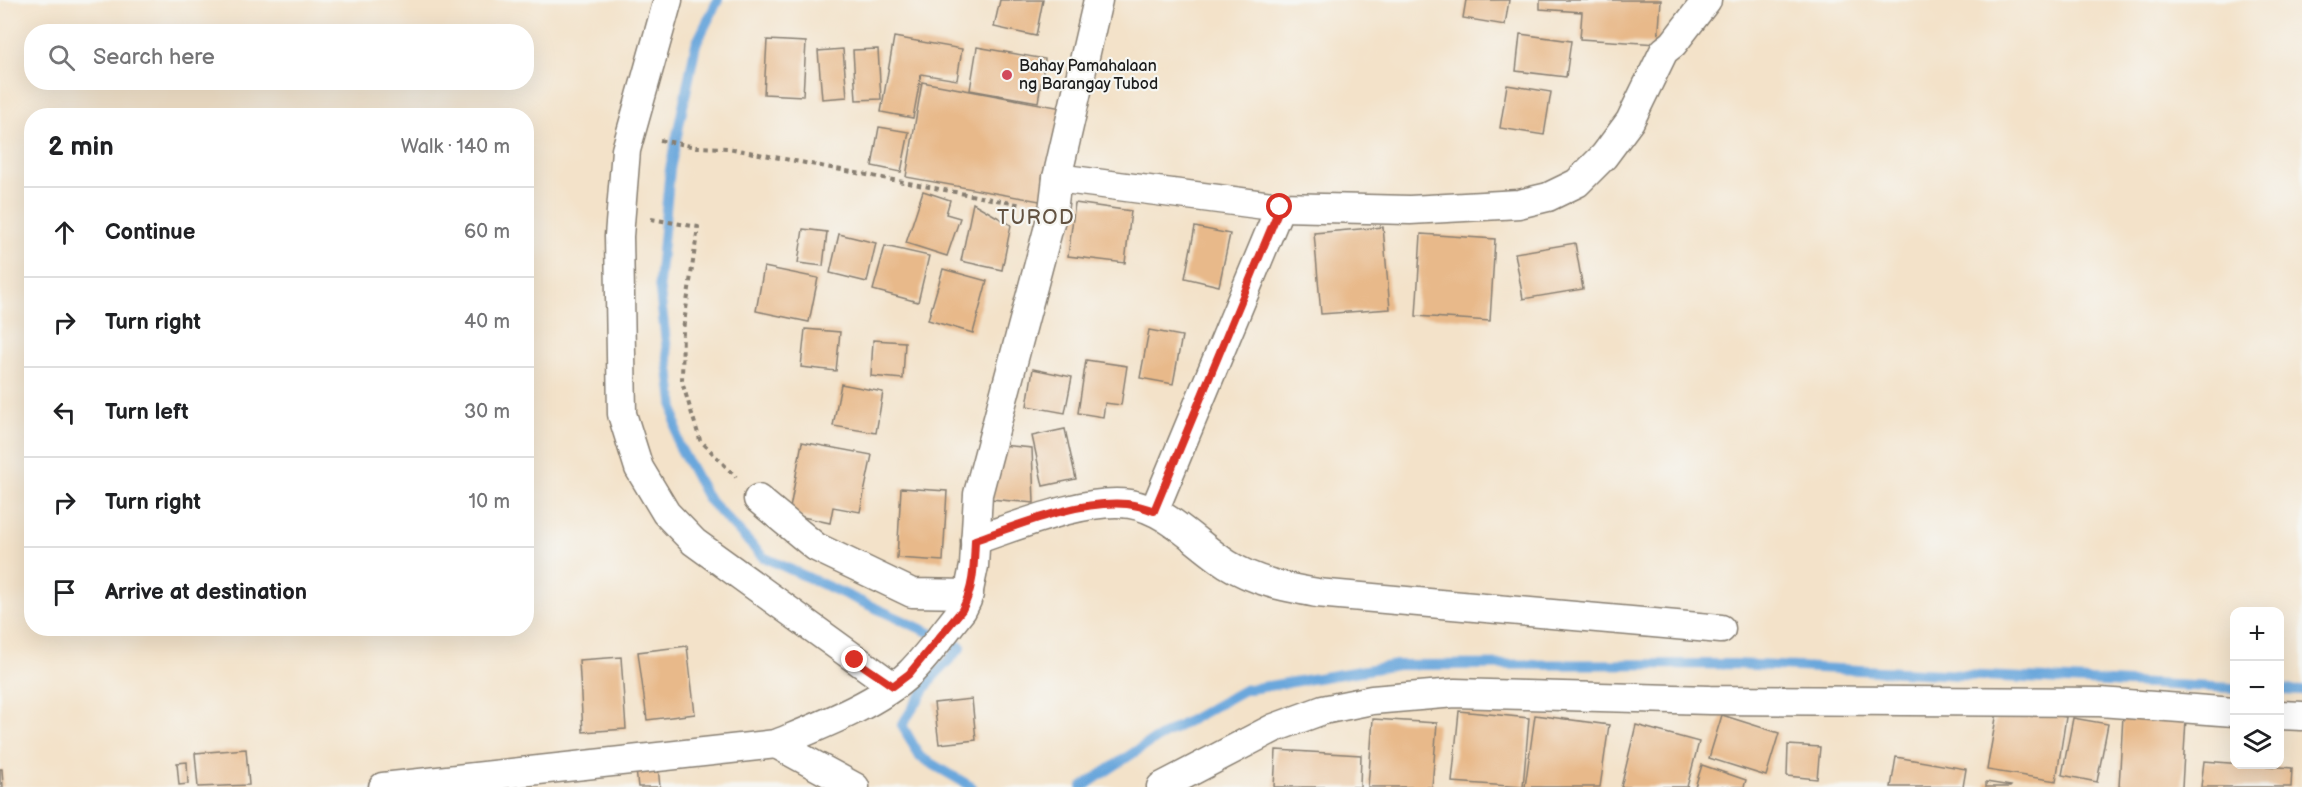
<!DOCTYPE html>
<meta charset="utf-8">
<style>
body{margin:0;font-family:"Balsamiq Sans",sans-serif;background:#f6f6f6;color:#202124}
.controls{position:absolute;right:18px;bottom:18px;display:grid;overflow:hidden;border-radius:12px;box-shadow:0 6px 24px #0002}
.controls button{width:54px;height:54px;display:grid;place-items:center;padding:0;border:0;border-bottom:2px solid #e0e0e0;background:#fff;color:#202124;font:30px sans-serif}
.stop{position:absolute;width:18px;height:18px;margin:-14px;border:4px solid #d93025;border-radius:50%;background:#fff}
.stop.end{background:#d93025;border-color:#fff;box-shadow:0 2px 6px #0008}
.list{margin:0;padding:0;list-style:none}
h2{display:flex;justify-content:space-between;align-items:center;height:78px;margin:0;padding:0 24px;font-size:26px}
h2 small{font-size:20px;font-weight:400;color:#757577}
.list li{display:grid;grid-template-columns:39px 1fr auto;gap:18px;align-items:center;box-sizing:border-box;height:90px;padding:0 24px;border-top:2px solid #e0e0e0}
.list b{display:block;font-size:22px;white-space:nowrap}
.list em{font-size:20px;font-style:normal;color:#757577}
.icon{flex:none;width:33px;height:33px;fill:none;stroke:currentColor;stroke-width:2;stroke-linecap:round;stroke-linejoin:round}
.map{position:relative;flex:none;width:2302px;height:787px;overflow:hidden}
.search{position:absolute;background:#fff;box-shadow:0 6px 24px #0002;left:24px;top:24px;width:510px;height:66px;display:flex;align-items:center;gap:15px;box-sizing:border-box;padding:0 21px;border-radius:24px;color:#757577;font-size:22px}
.panel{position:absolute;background:#fff;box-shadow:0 6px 24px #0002;left:24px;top:108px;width:510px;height:528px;border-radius:24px}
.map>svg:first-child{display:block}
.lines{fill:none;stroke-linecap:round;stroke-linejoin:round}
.stream{stroke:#6ba7dc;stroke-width:10}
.building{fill:#e8b98a}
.minor-casing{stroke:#887f72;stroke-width:31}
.path{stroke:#887f72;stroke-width:4;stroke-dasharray:4.5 4.5;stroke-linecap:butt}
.minor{stroke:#fff;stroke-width:28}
.route{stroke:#d93025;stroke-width:8}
.poi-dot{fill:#d1495b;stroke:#f6f6f2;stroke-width:2}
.labels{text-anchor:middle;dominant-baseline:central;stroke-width:4.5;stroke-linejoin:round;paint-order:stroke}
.poi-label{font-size:16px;fill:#1c1c1c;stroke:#f6f6f2;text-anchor:start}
.quarter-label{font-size:20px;letter-spacing:1.5px;fill:#635342;stroke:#f6f6f2}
</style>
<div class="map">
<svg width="2302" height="787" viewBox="0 0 2302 787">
<rect width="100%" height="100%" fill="#f6f6f2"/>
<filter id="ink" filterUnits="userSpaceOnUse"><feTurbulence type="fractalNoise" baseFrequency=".0167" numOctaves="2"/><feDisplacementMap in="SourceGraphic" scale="12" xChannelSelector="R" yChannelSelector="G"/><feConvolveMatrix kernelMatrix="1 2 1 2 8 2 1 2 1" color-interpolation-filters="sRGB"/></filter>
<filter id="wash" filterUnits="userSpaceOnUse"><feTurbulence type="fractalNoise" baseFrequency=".008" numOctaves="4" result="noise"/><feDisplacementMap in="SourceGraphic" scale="24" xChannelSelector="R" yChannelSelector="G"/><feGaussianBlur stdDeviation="1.35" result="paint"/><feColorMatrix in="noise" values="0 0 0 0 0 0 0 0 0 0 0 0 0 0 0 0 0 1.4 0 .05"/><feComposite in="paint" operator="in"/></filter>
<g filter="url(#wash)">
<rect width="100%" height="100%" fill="#f3e2c9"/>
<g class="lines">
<g class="stream">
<polyline points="718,0 696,44 670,169 659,283 678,444 708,499 763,557 961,647 932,678 902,725 920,757 972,787"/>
<polyline points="2280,690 2302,691"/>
<polyline points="1082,787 1147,744 1244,690 1397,665 1734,664 2234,688"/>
</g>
</g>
<g id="blocks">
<g class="building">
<polygon points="1000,0 1043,0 1036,36 994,27"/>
<polygon points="1466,0 1509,0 1505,25 1463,18"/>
<polygon points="1540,0 1661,0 1658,44 1580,39 1582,12 1540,9"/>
<polygon points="1520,34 1571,41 1566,77 1516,71"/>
<polygon points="894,37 962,49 957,80 921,74 913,118 881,112"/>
<polygon points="767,40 806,42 803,96 764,94"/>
<polygon points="977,47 1045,59 1038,102 970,90"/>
<polygon points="843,49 847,97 822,99 818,51"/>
<polygon points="878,49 881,99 856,100 853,50"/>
<polygon points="922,82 1062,108 1045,202 906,177"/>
<polygon points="1507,85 1551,92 1544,135 1500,128"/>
<polygon points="879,127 909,132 901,172 872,166"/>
<polygon points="923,191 950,200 946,214 960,218 947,256 906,243"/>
<polygon points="973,203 1011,225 1002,270 961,261"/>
<polygon points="1075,203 1131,211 1125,263 1068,256"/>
<polygon points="1195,227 1230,234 1219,286 1185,278"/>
<polygon points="1383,227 1390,309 1321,314 1314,233"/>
<polygon points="803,229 827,232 823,266 798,263"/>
<polygon points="839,234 876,243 867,282 830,273"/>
<polygon points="1421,234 1495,239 1490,321 1416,316"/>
<polygon points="1575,243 1583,289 1523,299 1515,253"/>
<polygon points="885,246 929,256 918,302 873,290"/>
<polygon points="764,267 818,278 809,322 756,311"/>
<polygon points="943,269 987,281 973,333 928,320"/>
<polygon points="805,329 840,332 836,371 801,367"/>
<polygon points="1149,330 1182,336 1173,384 1140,378"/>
<polygon points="873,340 905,342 903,379 871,376"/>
<polygon points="1086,360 1127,366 1121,405 1105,403 1103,417 1078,413"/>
<polygon points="1033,369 1072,377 1065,413 1027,406"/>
<polygon points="841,384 883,392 876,433 833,426"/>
<polygon points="1065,429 1076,479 1043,486 1032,436"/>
<polygon points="802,442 872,455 860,512 833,507 830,523 789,514"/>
<polygon points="1000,445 1032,448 1034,503 991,499"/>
<polygon points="901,488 947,491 943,561 897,558"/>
<polygon points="687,646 695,714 647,720 638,652"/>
<polygon points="621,657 626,729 583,732 579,660"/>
<polygon points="972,699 976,740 939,744 934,703"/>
<polygon points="1998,706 2066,717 2056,781 1987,770"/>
<polygon points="1459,711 1529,718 1523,787 1452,782"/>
<polygon points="1535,715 1609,725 1600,787 1525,787"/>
<polygon points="1722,715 1779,733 1766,776 1709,758"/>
<polygon points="2123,716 2186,719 2182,787 2119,787"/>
<polygon points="2073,718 2108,724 2097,782 2062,775"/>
<polygon points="1373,719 1437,723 1432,787 1368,787"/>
<polygon points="1636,725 1699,742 1687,787 1621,787"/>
<polygon points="1788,745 1820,747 1817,779 1787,776"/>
<polygon points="246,749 249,785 198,787 195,753"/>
<polygon points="1276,750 1361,755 1360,787 1274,787"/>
<polygon points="1896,757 1966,769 1963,787 1891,787"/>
<polygon points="2204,761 2292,768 2291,787 2201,787"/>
<polygon points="187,762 188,784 179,785 177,763"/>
<polygon points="1702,765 1746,780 1744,787 1695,787"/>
<polygon points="658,767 660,787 638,787 636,770"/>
<polygon points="0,769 2,769 3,787 0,787"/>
<polygon points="1986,782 2011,786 2010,787 1986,787"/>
</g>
</g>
</g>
<g filter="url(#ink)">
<use href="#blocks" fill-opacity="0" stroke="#887f72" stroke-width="1.5"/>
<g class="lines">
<g class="minor-casing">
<g id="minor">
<polyline points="668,0 626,150 619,236 622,414 639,468 666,513 694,542 893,686"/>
<polyline points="1057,178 1280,207 1410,210 1519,204 1548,197 1577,183 1604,156 1630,121 1664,51 1673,44 1707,0"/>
<polyline points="758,499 816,547 912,593 969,594"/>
<polyline points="1154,511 1280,207"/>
<path d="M975 540C1017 526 1087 497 1130 504 1168 510 1196 544 1227 564 1256 582 1284 587 1317 593L1721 629"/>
<polyline points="2280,715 2302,716"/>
<polyline points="776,744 855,787"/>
<path d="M383 787 776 744C817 727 878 704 910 673 929 654 945 631 962 610L967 600 974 566 978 494 1053 211 1057 178 1098 0"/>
<polyline points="1161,787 1274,728 1323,710 1372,700 1455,693 1710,700 2100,702 2234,712"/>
</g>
</g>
<g class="path">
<polyline points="660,140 696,147 728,148 1022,205"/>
<polyline points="651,219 698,227 683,330 682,382 700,440 736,477"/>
</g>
<use href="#minor" class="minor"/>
</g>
</g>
<g class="lines" filter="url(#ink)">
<path class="route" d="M855 660 893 686 909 674 962 610C974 588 974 564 975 540 1021 524 1078 500 1127 504 1136 505 1146 508 1154 511L1280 207"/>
</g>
<circle class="poi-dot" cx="1007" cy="75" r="6"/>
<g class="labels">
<g class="poi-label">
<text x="1019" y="66">Bahay Pamahalaan<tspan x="1019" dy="18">ng Barangay Tubod</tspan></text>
</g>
<g class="quarter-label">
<text x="1036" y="218">TUROD</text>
</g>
</g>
</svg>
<div class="controls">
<button>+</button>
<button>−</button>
<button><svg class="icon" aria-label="layers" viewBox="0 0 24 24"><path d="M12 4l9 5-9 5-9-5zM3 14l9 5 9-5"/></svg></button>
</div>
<div class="stop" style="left:1280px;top:207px"></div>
<div class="stop end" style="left:855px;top:660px"></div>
<div class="search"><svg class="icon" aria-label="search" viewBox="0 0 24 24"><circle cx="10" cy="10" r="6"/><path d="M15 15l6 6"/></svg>Search here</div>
<section class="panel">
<h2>2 min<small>Walk · 140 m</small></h2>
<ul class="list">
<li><svg class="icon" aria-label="ahead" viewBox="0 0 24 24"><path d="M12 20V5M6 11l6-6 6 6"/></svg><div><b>Continue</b></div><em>60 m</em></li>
<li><svg class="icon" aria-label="right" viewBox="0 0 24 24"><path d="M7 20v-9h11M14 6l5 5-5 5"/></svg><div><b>Turn right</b></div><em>40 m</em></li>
<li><svg class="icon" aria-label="left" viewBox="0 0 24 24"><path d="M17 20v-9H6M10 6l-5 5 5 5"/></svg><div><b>Turn left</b></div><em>30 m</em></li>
<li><svg class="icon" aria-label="right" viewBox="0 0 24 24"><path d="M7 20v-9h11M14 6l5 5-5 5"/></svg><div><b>Turn right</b></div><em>10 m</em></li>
<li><svg class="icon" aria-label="arrive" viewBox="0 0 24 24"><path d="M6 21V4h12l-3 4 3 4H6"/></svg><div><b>Arrive at destination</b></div></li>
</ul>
</section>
</div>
